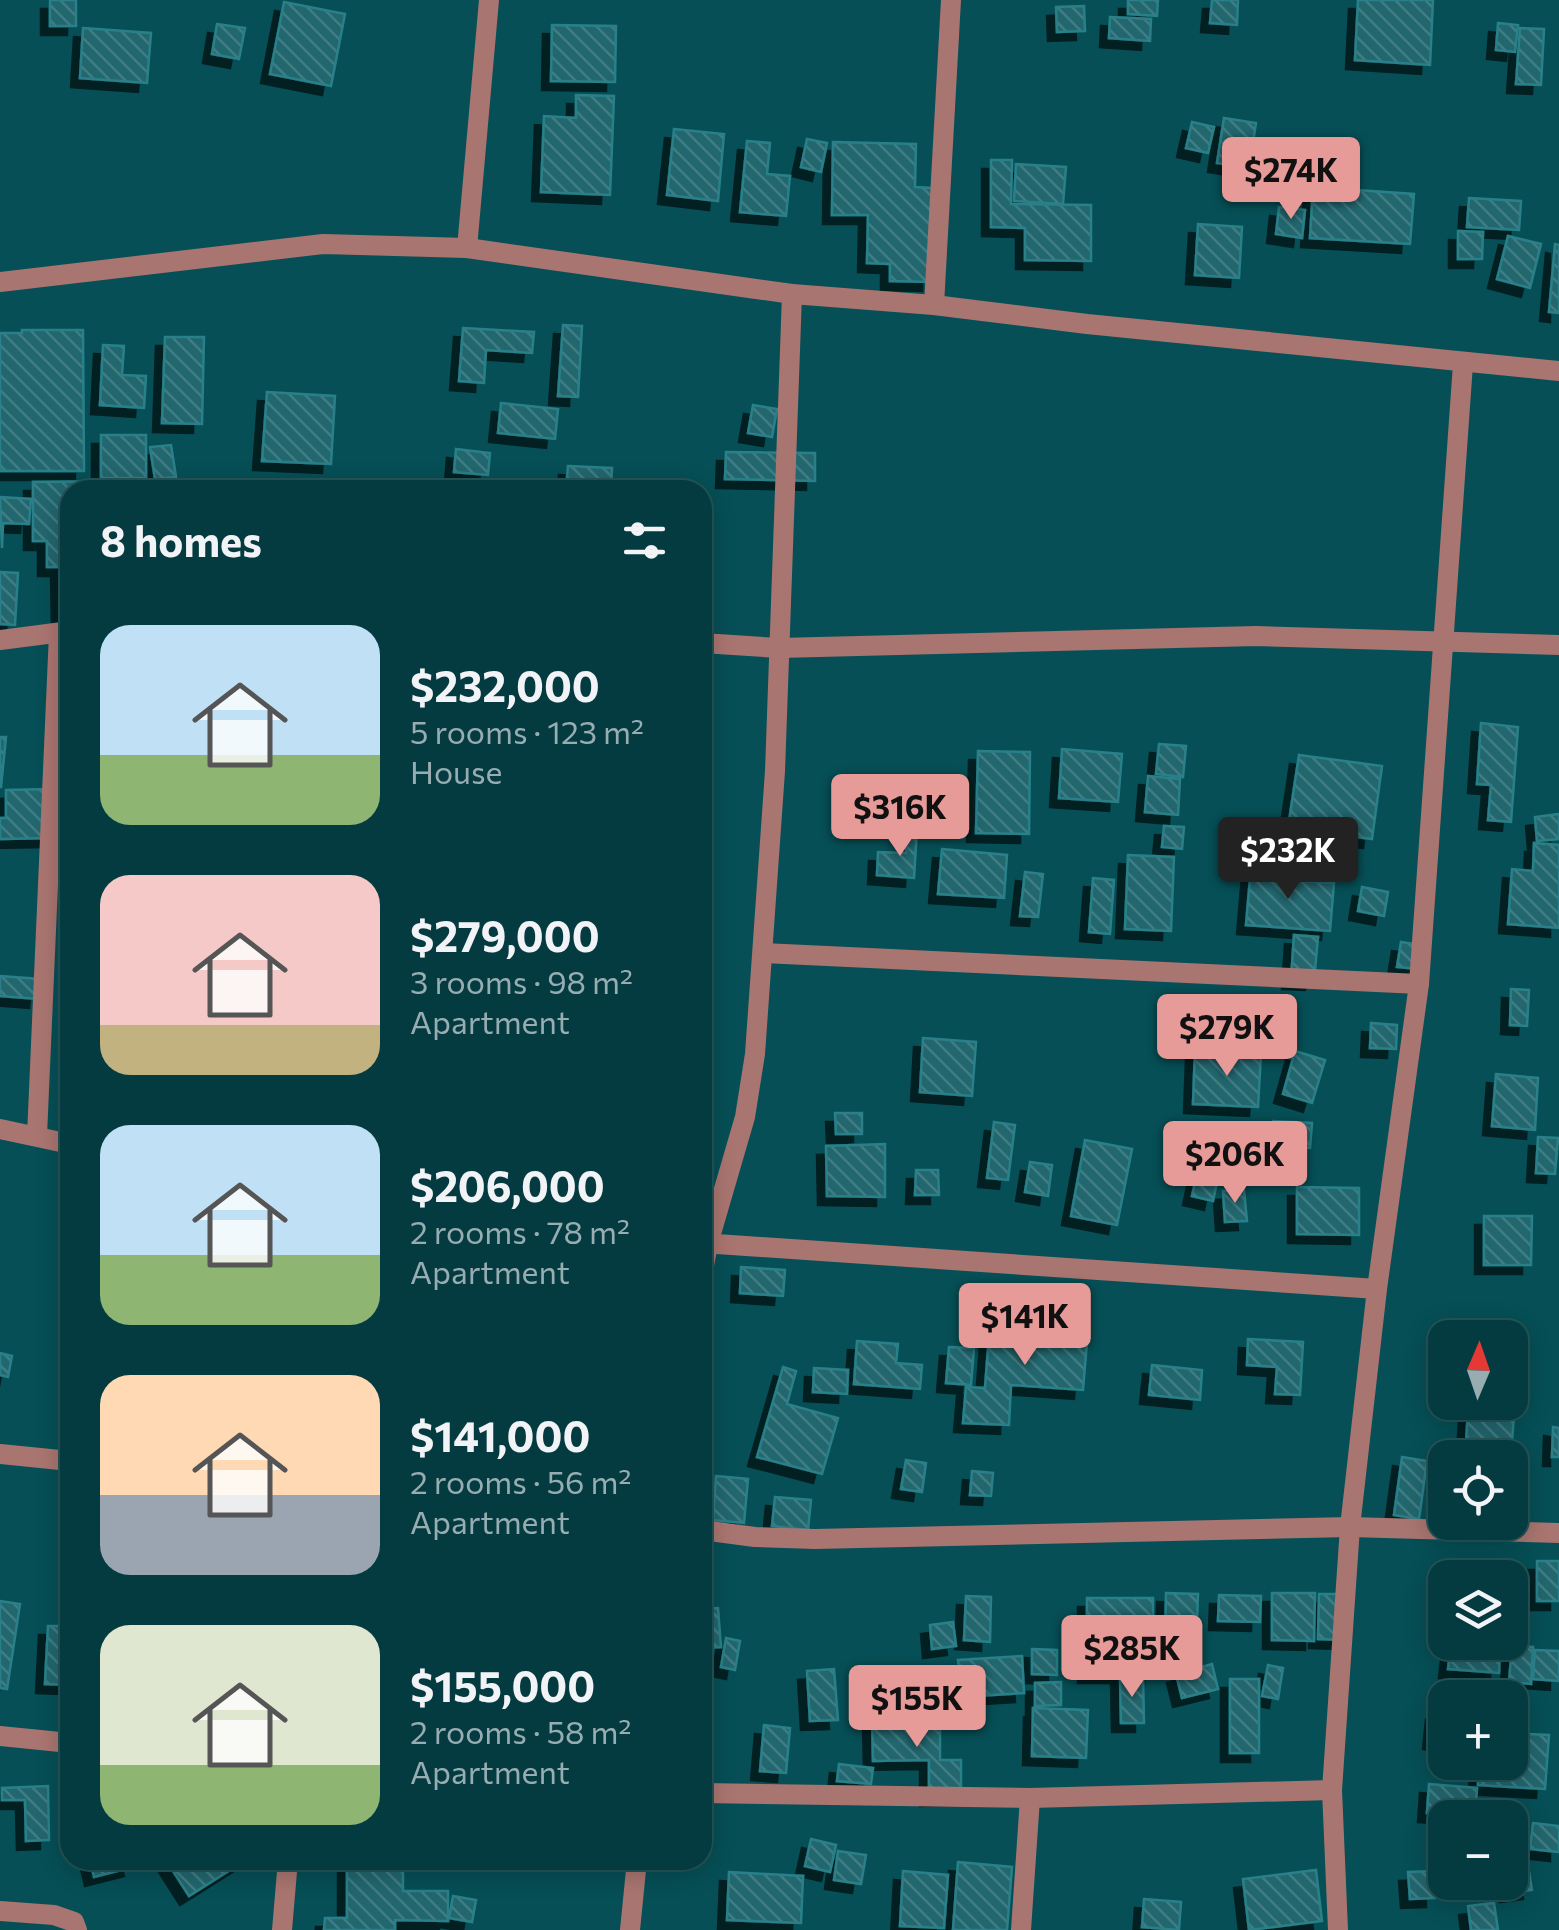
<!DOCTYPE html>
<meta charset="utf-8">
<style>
:root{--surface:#043b40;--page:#0d4247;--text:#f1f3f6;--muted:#97adb1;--line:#255559;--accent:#e69b98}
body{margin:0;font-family:Commissioner,sans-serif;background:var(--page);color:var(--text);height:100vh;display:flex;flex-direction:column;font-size:38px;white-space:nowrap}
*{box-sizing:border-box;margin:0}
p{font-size:32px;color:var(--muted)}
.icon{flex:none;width:55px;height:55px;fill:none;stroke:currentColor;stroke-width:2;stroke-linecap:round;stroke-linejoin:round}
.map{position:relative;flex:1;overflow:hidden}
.drawer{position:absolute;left:60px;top:480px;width:652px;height:1390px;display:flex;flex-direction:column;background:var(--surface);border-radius:30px;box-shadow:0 5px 25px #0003,0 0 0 2px var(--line)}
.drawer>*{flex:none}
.needle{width:65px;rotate:2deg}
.controls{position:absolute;left:1428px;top:1320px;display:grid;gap:20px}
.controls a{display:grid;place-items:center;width:100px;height:100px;border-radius:20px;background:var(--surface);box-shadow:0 5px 25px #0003,0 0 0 2px var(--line);font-size:50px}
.price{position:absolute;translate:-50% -85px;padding:0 22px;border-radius:10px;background:var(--accent);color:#111;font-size:32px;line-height:65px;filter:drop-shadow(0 2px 5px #0008)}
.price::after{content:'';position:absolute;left:50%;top:60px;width:30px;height:22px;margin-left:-15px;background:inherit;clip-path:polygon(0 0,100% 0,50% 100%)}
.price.selected{background:#222;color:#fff}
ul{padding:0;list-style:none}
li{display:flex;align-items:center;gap:30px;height:250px;padding:0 40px}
li span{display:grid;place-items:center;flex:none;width:280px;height:200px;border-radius:30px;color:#555}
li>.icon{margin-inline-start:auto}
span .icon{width:120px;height:120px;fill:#fffc;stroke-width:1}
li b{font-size:42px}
h2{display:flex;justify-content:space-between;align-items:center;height:120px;padding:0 40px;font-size:42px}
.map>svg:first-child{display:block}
.building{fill:url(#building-back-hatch);stroke:#2a8089;stroke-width:2.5;filter:url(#shadow)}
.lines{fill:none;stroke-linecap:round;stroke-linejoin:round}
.street{stroke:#a97570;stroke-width:20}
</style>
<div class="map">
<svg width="1559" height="1930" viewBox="0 0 1559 1930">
<defs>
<pattern id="building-back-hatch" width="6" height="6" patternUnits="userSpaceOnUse" patternTransform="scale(2.5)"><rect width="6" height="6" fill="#21666e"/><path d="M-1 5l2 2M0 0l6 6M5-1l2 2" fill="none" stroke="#407c83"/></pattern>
<filter id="shadow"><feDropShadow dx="-9" dy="9" stdDeviation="0" flood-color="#0009"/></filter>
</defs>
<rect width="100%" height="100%" fill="#064f56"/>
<!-- building -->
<g class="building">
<rect x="50" y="0" width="26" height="26"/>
<path d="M1128,0H1158L1157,16L1128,14Z"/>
<path d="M1212,0H1238L1237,25L1210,23Z"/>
<path d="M1358,0H1433L1430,65L1355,60Z"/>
<path d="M284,2L345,14L331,86L270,74Z"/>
<path d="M1084,6L1085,31L1057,32L1056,7Z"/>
<path d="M1110,17L1151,19L1150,41L1109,38Z"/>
<path d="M1498,23L1518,25L1515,52L1496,50Z"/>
<path d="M217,24L245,28L239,59L212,54Z"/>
<path d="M552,25L616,26L615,82L551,81Z"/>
<path d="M83,28L151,33L147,83L80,78Z"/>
<path d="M1520,28L1544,29L1541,85L1516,84Z"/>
<path d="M576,95L614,96L610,195L541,192L544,116L576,118Z"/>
<path d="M1224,118L1256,123L1249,168L1217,163Z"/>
<path d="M1192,122L1214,127L1208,153L1186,148Z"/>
<path d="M674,129L724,134L718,201L667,195Z"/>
<path d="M807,139L827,143L821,172L801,167Z"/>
<path d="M747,141L770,143L767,174L790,176L786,216L740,212Z"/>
<path d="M833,142L916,144L915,187L933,188L931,282L890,281V264L867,263L868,215H832Z"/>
<path d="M991,160H1012L1011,204L1091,205V261L1025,260V228L991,227Z"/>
<path d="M1016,164L1066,167L1063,204L1014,201Z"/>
<path d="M1313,187L1414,194L1410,244L1310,238Z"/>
<path d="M1469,198L1521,201L1519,230L1467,227Z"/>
<path d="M1279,207L1305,210L1302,238L1276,234Z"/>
<path d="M1198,224L1242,227L1239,278L1195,275Z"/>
<path d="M1458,231L1483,232L1482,259H1458Z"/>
<path d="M1508,236L1541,244L1530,288L1497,279Z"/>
<path d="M1555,244L1559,245V313L1549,312Z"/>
<path d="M563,325L582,326L578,397L558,396Z"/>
<path d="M463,328L534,332L532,353L486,350L484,383L459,381Z"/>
<path d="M22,330H83L84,471H0V333H22Z"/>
<path d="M165,337H204L202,424L162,423Z"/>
<path d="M103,345L124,346L122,375L146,376L144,408L100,405Z"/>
<path d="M267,392L335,396L331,464L262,461Z"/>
<path d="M501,403L558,409L555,439L498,433Z"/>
<path d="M753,405L777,409L772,437L748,433Z"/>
<rect x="101" y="435" width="45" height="43"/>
<path d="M171,445L176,477L155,479L150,447Z"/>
<path d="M456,449L490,453L488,475L454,472Z"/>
<path d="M726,452L815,453V481L725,479Z"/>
<path d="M568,466L612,468L611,490H566Z"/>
<path d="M123,481V490H70V622H61L60,567H47V541H33V482Z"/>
<path d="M138,484L191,487V490H138Z"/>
<path d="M0,497L31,499L29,524L3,523L2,548Z"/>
<path d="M0,572L18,573L15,625L0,624Z"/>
<path d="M1481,723L1518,727L1511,822L1488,820L1491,785L1477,784Z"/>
<path d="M0,737H6L1,787H0Z"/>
<path d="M1159,744L1186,746L1183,777L1156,774Z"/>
<path d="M1062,749L1122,754L1118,802L1059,798Z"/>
<path d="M978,751L1030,752L1029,834L976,833Z"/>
<path d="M1299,755L1382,766L1372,839L1288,828Z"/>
<path d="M1148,776L1180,779L1178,815L1145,812Z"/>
<path d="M54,789L55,838L0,839V818H6V790Z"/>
<path d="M1559,814V839L1537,841L1535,817Z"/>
<path d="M1164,826L1184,827L1182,849L1162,847Z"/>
<path d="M907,828L917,829L914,878L877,875L878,852L906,853Z"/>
<path d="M1335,843L1356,845L1355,871H1333Z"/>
<path d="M1534,843L1559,845V928L1508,924L1512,869L1533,871Z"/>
<path d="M942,849L1007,855L1004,898L938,894Z"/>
<path d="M1128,855L1174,857L1171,931L1125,929Z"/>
<path d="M1251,867L1287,870L1286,880L1334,883L1330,931L1246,925Z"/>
<path d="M1025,872L1043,874L1038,917L1020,916Z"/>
<path d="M1093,878L1114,880L1110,934L1089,932Z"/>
<path d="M1362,887L1388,892L1384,916L1358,911Z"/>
<path d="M1294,935L1318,937L1314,981L1291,980Z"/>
<path d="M1401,942L1421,945L1417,969L1397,967Z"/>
<path d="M0,976L40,979L38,999L0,996Z"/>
<path d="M1511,989L1529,990L1527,1026L1510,1025Z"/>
<path d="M1371,1023L1397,1025L1396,1049L1370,1048Z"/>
<path d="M923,1038L976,1042L972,1096L920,1092Z"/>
<path d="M1195,1050L1261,1054L1258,1107L1193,1104Z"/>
<path d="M1295,1051L1325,1060L1312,1103L1283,1094Z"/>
<path d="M1496,1074L1538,1078L1535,1130L1492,1126Z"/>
<path d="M835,1113H862V1134H836Z"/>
<path d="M1273,1121L1312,1123L1310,1148L1272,1146Z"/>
<path d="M994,1122L1015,1125L1008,1180L987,1178Z"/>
<path d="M1538,1137L1558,1138L1555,1174L1536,1173Z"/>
<path d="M1085,1140L1132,1149L1117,1225L1071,1216Z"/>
<path d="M885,1144V1197L827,1196L826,1146Z"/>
<path d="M1030,1162L1052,1165L1048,1196L1025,1192Z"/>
<path d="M1198,1169L1219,1173L1213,1201L1192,1196Z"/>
<path d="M916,1170H938L939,1195H915Z"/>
<path d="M1297,1187L1359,1188V1235L1297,1234Z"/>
<path d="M1244,1190L1247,1221L1225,1222L1223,1191Z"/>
<path d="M1484,1216H1532L1531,1265H1484Z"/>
<path d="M741,1267L785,1270L783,1296L740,1293Z"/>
<path d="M1454,1322L1498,1329L1496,1338H1452Z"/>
<path d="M990,1323L1088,1330L1083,1390L1011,1385L1009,1425L963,1423L966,1387L985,1388Z"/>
<path d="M1248,1339L1303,1342L1300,1395L1275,1394L1277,1367L1247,1365Z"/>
<path d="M857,1341L898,1344L896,1363L922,1365L920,1389L854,1384Z"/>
<path d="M949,1347L974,1348L971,1385L946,1383Z"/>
<path d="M0,1353L12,1356L8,1377L0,1375Z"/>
<path d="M1152,1365L1202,1370L1200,1400L1149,1395Z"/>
<path d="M783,1367L796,1371L787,1404L838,1418L822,1474L757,1457Z"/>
<path d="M814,1368L848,1370L847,1394L813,1392Z"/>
<path d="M1468,1411L1514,1415L1510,1468V1458H1465Z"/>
<path d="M1553,1427L1559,1428V1457H1552Z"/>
<path d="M1402,1457L1427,1461L1419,1519L1394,1515Z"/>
<path d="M906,1460L926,1463L922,1492L901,1489Z"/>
<path d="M972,1471L993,1473L991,1496L970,1495Z"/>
<path d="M716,1476L748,1479L744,1523L713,1520Z"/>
<path d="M775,1497L811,1500L808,1530L772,1526Z"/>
<rect x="1537" y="1561" width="22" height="40"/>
<path d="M1447,1570L1490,1571V1578H1447Z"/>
<path d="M1494,1571L1517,1572L1514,1628H1510V1578H1493Z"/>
<path d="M1166,1593L1198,1594L1196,1648L1165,1647Z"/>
<path d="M1272,1593H1315L1314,1641L1272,1640Z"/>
<path d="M1319,1594H1346L1345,1640L1318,1639Z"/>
<path d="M1219,1595L1261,1596L1260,1622L1218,1621Z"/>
<path d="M966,1596L991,1597L990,1642L964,1640Z"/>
<rect x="1087" y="1598" width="66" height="76"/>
<path d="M0,1601L20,1604L7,1689L0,1688Z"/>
<path d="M718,1608L721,1647L702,1648V1609Z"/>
<path d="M953,1622L956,1646L932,1649L930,1625Z"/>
<path d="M48,1626H70V1685L45,1684Z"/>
<path d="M726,1638L740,1641L735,1670L721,1667Z"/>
<path d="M1451,1642L1500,1645L1499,1673L1448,1669Z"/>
<path d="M1512,1646L1533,1647L1531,1684L1509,1682Z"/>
<path d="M1032,1649L1057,1650V1675L1032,1674Z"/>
<path d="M1535,1650L1559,1651V1681L1533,1679Z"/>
<path d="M1022,1656L1024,1693L961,1697L958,1660Z"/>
<path d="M1212,1664L1218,1689L1182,1698L1176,1674Z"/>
<path d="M1268,1665L1283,1668L1278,1699L1262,1696Z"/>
<path d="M834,1669L838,1720L810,1721L807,1671Z"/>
<path d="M1120,1676H1143L1144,1723H1121Z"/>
<rect x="1230" y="1679" width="29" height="74"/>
<path d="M1061,1682V1705L1035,1706V1683Z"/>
<path d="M1033,1708L1088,1710L1086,1758L1032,1756Z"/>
<path d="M1435,1711L1445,1712V1742L1432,1740Z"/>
<path d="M940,1716V1760H961V1796L929,1797V1760L873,1761L872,1717Z"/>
<path d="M764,1725L790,1728L786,1773L760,1771Z"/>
<path d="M1510,1733L1549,1735L1545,1789L1478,1785L1479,1762H1510Z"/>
<path d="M839,1764L873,1768L871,1784L837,1781Z"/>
<path d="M1429,1784L1477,1788L1475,1816L1427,1813Z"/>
<path d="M48,1786L49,1840L26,1841L25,1800H2V1788Z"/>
<path d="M1533,1823L1559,1826V1852L1530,1849Z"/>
<path d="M811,1839L836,1845L830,1872L805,1866Z"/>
<path d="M838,1851L866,1855L861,1884L834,1880Z"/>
<path d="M90,1860H131L133,1867L94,1877Z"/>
<path d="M166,1860H246L189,1896Z"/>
<path d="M347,1862L403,1863V1891H448V1921L395,1920V1930H324L325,1918H347Z"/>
<path d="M958,1862L1012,1867L1007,1930H953Z"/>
<path d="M1528,1866L1532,1890L1509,1893L1510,1868Z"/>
<path d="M1316,1870L1322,1921L1249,1930L1243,1879Z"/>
<path d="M903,1871L948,1875L944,1928L900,1926Z"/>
<path d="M1434,1871L1435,1898L1410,1899L1408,1872Z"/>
<path d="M729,1872L803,1876L801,1923L727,1920Z"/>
<path d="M453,1896L476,1900L472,1922L449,1918Z"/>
<path d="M1144,1899L1181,1902L1179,1930L1142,1927Z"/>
<path d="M1494,1903L1498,1930H1471L1468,1906Z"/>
</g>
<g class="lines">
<!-- street -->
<g class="street">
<path d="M467,248L489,0"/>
<path d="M0,282L323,244L467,248L792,294L934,305L1087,324L1559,371"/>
<path d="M934,305L951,0"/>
<path d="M0,640L70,631"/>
<path d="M702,643L779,648L1256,636L1559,645"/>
<path d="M763,953L1419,984"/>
<path d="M0,1129L70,1144"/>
<path d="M37,1136L59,633"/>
<path d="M702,1243L1377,1289"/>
<path d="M702,1276L708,1244L745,1117L755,1054L775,771L792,294"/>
<path d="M0,1454L70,1461"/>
<path d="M702,1530L755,1537L815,1539L1350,1527L1559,1533"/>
<path d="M0,1736L70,1743"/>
<path d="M702,1793L1030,1798L1332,1790"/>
<path d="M0,1911L54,1915L74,1922L77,1930"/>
<path d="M282,1930L288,1860"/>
<path d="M630,1930L637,1860"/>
<path d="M1021,1930L1030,1798"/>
<path d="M1338,1930L1332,1790L1350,1527L1377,1289L1419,984L1463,364"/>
</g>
</g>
</svg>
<div class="controls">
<a><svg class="needle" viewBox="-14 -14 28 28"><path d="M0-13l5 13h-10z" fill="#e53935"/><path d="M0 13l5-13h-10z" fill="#97adb1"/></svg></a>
<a><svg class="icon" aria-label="locate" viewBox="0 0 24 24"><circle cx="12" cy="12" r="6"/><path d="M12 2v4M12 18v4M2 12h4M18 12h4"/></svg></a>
<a><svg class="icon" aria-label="layers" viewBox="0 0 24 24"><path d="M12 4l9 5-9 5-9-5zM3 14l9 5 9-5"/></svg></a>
<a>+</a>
<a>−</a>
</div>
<b class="price" style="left:1291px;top:222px">$274K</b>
<b class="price" style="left:900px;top:859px">$316K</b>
<b class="price selected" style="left:1288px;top:902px">$232K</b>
<b class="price" style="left:1227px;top:1079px">$279K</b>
<b class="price" style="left:1235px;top:1206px">$206K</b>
<b class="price" style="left:1025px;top:1368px">$141K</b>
<b class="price" style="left:1132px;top:1700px">$285K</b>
<b class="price" style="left:917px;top:1750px">$155K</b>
<section class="drawer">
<h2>8 homes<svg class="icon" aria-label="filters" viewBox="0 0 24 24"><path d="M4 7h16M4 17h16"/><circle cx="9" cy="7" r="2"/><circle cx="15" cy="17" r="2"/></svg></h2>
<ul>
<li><span style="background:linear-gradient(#bfe0f5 65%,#8fb573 0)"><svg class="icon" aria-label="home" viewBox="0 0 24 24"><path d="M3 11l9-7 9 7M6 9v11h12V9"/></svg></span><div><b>$232,000</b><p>5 rooms · 123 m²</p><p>House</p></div></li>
<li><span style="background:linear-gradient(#f6c9c9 75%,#c2b280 0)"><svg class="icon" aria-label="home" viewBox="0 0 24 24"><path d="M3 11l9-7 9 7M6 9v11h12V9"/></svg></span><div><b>$279,000</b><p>3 rooms · 98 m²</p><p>Apartment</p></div></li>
<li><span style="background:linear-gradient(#bfe0f5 65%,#8fb573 0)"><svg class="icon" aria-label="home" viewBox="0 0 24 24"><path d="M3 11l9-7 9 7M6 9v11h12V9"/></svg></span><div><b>$206,000</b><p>2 rooms · 78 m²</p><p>Apartment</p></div></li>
<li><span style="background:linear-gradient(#ffd9b3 60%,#9aa5b1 0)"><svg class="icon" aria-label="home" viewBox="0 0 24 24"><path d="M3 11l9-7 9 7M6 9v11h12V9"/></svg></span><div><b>$141,000</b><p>2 rooms · 56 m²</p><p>Apartment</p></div></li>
<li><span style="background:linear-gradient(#dfe7d0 70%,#8fb573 0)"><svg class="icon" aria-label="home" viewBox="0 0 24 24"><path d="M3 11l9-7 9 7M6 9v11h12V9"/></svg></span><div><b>$155,000</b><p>2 rooms · 58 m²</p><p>Apartment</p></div></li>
</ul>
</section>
</div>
